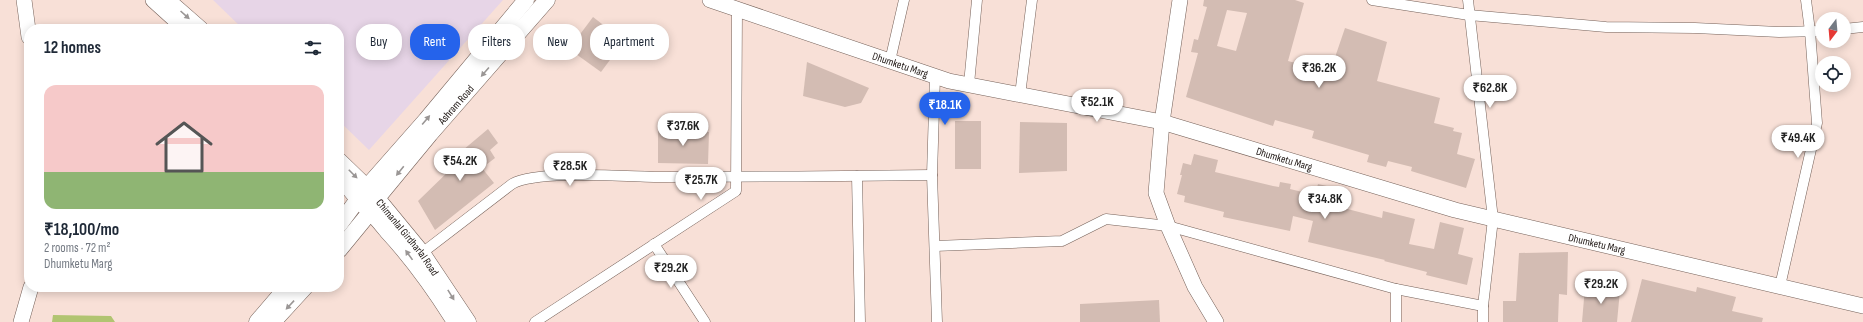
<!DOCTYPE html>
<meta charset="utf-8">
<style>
:root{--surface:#fff;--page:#f2f2f3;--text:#1f2937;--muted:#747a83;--accent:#2563eb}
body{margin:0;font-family:"Sofia Sans Condensed",sans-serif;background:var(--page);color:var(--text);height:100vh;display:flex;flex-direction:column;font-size:15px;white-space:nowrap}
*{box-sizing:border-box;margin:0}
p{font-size:13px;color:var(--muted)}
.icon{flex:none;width:22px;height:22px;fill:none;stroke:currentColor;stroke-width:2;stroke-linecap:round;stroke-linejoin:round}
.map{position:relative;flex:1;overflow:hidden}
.drawer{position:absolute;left:24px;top:24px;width:320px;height:268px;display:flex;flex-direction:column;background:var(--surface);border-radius:16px;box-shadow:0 2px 10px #0003}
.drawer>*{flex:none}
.hud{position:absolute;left:356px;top:24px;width:380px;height:36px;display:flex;gap:8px}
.needle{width:26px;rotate:196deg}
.controls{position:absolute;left:1815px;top:12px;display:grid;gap:8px}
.controls a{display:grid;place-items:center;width:36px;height:36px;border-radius:50%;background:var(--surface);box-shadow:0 2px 10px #0003;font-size:20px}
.price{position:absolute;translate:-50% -34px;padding:0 9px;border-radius:14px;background:#fff;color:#222;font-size:13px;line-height:26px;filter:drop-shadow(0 1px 2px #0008)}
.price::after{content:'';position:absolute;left:50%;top:24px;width:12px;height:9px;margin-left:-6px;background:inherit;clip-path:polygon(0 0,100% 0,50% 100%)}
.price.selected{background:var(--accent);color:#fff}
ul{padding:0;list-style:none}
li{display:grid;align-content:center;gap:8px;height:212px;padding:0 20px}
li span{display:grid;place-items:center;height:124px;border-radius:12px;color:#555}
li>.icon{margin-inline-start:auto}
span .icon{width:72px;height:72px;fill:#fffc;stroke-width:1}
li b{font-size:17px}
h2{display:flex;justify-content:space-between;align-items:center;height:48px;padding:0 20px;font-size:17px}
.chip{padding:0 14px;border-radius:16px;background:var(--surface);box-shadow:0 2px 10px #0003;font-size:14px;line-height:36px}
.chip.selected{background:var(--accent);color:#fff}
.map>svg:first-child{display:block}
.commercial{fill:#e7d5e7}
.green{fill:#b1c471}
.building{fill:#d3bcb3;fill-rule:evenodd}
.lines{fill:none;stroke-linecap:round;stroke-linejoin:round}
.street-casing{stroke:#756159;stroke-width:11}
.secondary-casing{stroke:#756159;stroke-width:16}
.primary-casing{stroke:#756159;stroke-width:17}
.street{stroke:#fff;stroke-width:10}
.secondary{stroke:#fff;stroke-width:15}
.primary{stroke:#fff;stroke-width:16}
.oneway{fill:#9a9695}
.labels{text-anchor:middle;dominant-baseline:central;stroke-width:3;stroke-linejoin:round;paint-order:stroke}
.street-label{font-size:11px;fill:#1e1613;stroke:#f8e0d7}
</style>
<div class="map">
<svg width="1863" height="322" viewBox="0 0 1863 322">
<rect width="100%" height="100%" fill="#f8e0d7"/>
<!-- commercial -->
<path class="commercial" d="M213,0H503L369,150L339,121V29H243Z"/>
<!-- green -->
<path class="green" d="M53,315L111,316L115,322H52Z"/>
<!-- building -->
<g class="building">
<path d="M1204,0H1295L1304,3L1288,61L1330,72L1345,28L1387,42L1377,81L1440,98L1434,123L1454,128L1453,131L1462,133L1457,154L1475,159L1466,188L1411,171L1412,167L1388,161L1386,167L1367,162L1369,155L1312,138L1314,131L1275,120L1273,126L1186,97L1198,53L1191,52L1194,39L1198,40L1207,7L1203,6ZM1227,10L1247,13L1236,51L1217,46Z"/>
<path d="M593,17L624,41L601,72L569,49Z"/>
<path d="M807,62L869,88L861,103L845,107L803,96Z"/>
<rect x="955" y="121" width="26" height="48"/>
<path d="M1020,122L1067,123V171L1019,173Z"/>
<path d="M488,129L498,143L490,150L495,158L482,168L494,183L435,230L418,201L454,166L450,161Z"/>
<path d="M658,131L709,132L708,164L658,163Z"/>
<path d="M1194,154L1218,160L1215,172L1273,186L1279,187L1280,182L1291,184L1290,189L1315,195L1318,184L1340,189L1336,206L1382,218L1383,211L1415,219L1409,244L1434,249L1440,222L1464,228L1458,254L1473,258L1467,285L1426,275L1427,272L1384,261L1385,260L1308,242L1313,221L1293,216L1290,231L1223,217L1224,212L1184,202L1185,196L1177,194L1182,175H1180L1183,163L1191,165Z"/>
<path d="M1568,252L1567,295L1559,294L1558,322H1503V301H1516L1519,253Z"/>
<path d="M1642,279L1696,292L1697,287L1736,297L1732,311L1763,318L1762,322H1631Z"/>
<path d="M1585,287L1620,290L1617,322H1582Z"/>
<path d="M1159,300L1160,322H1080V304Z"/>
</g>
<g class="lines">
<defs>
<g id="street">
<path d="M1372,0L1469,15L1606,27L1695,28L1779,32L1822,31"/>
<path d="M1468,0L1493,219L1483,306V322"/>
<path d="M1844,29L1863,27"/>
<path d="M890,61L904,0"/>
<path d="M969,84L977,0"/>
<path d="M1020,95L1032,0"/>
<path d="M932,175L935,76"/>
<path d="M857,176L860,322"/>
<path d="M654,244L705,322"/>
<path d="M935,246L1062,241L1106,219L1168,226L1396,289L1483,306"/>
<path d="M422,253L512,184C540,169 630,177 666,177C755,177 843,176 932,175L937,322"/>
<path d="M1780,286L1817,123L1810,31L1806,0"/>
<path d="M1396,289V322"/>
<path d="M535,322L736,191L737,9"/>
</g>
<g id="secondary">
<path d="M24,0L29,37"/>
<path d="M153,0L185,29"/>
<path d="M168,0L201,29"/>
<path id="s1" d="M710,0L949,81L1162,122L1455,210L1863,306"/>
<path d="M1180,0L1162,122L1156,193L1168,226L1195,287L1216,322"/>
<path d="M339,160L367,187"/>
<path d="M339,177L358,200"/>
<path d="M21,322L31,287"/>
</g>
<g id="primary">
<path id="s2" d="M371,191L422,253L468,322"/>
<path d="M362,204C372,212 379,221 387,231C413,259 435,290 455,322"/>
<path d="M339,225L367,187L426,120L526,0"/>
<path id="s3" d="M339,250L371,211L378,197L430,134L547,0"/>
<path d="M257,322L287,287"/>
<path d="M273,322L305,287"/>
</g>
</defs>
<!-- street casing -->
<use href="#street" class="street-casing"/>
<!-- secondary casing -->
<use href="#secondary" class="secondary-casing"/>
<!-- primary casing -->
<use href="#primary" class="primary-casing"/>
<!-- street -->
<use href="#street" class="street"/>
<!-- secondary -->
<use href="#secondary" class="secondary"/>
<!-- primary -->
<use href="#primary" class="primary"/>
</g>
<!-- one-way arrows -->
<defs><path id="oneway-solid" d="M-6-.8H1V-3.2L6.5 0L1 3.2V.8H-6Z"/></defs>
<g class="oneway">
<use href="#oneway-solid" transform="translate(185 15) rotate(42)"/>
<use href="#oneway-solid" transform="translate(485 72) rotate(131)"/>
<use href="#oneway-solid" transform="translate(426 120) rotate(-50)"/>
<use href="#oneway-solid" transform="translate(400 171) rotate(129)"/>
<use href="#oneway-solid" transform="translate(353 174) rotate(45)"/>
<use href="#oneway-solid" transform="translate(409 255) rotate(-126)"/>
<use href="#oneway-solid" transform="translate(451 295) rotate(58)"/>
<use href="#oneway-solid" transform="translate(290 305) rotate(133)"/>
</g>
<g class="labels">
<!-- street labels -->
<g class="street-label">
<text stroke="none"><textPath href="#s1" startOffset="201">Dhumketu Marg</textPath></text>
<text stroke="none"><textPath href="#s3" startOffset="187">Ashram Road</textPath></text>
<text stroke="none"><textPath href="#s1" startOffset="597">Dhumketu Marg</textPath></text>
<text stroke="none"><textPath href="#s2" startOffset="59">Chimanlal Girdharlal Road</textPath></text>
<text stroke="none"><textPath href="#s1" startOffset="921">Dhumketu Marg</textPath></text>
</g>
</g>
</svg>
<div class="controls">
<a><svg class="needle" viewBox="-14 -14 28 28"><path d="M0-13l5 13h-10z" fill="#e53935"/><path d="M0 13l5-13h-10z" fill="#747a83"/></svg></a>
<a><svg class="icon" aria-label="locate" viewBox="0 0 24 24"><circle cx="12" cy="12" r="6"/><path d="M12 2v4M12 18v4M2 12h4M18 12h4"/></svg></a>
</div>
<b class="price" style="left:1319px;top:89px">₹36.2K</b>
<b class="price" style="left:1490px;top:109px">₹62.8K</b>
<b class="price" style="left:1097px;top:123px">₹52.1K</b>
<b class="price selected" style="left:945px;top:126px">₹18.1K</b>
<b class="price" style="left:683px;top:147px">₹37.6K</b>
<b class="price" style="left:1798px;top:159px">₹49.4K</b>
<b class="price" style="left:460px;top:182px">₹54.2K</b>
<b class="price" style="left:570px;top:187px">₹28.5K</b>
<b class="price" style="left:701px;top:201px">₹25.7K</b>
<b class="price" style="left:1325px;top:220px">₹34.8K</b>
<b class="price" style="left:671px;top:289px">₹29.2K</b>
<b class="price" style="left:1601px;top:305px">₹29.2K</b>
<div class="hud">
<a class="chip">Buy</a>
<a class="chip selected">Rent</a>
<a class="chip">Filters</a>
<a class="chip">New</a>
<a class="chip">Apartment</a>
</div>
<section class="drawer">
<h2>12 homes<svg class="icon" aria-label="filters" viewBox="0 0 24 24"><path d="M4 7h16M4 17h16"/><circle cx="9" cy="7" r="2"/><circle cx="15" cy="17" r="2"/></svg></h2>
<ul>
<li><span style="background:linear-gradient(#f6c9c9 70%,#8fb573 0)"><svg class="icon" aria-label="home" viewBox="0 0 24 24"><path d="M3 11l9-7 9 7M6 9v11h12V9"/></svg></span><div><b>₹18,100/mo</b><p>2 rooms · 72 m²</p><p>Dhumketu Marg</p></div></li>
</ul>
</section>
</div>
